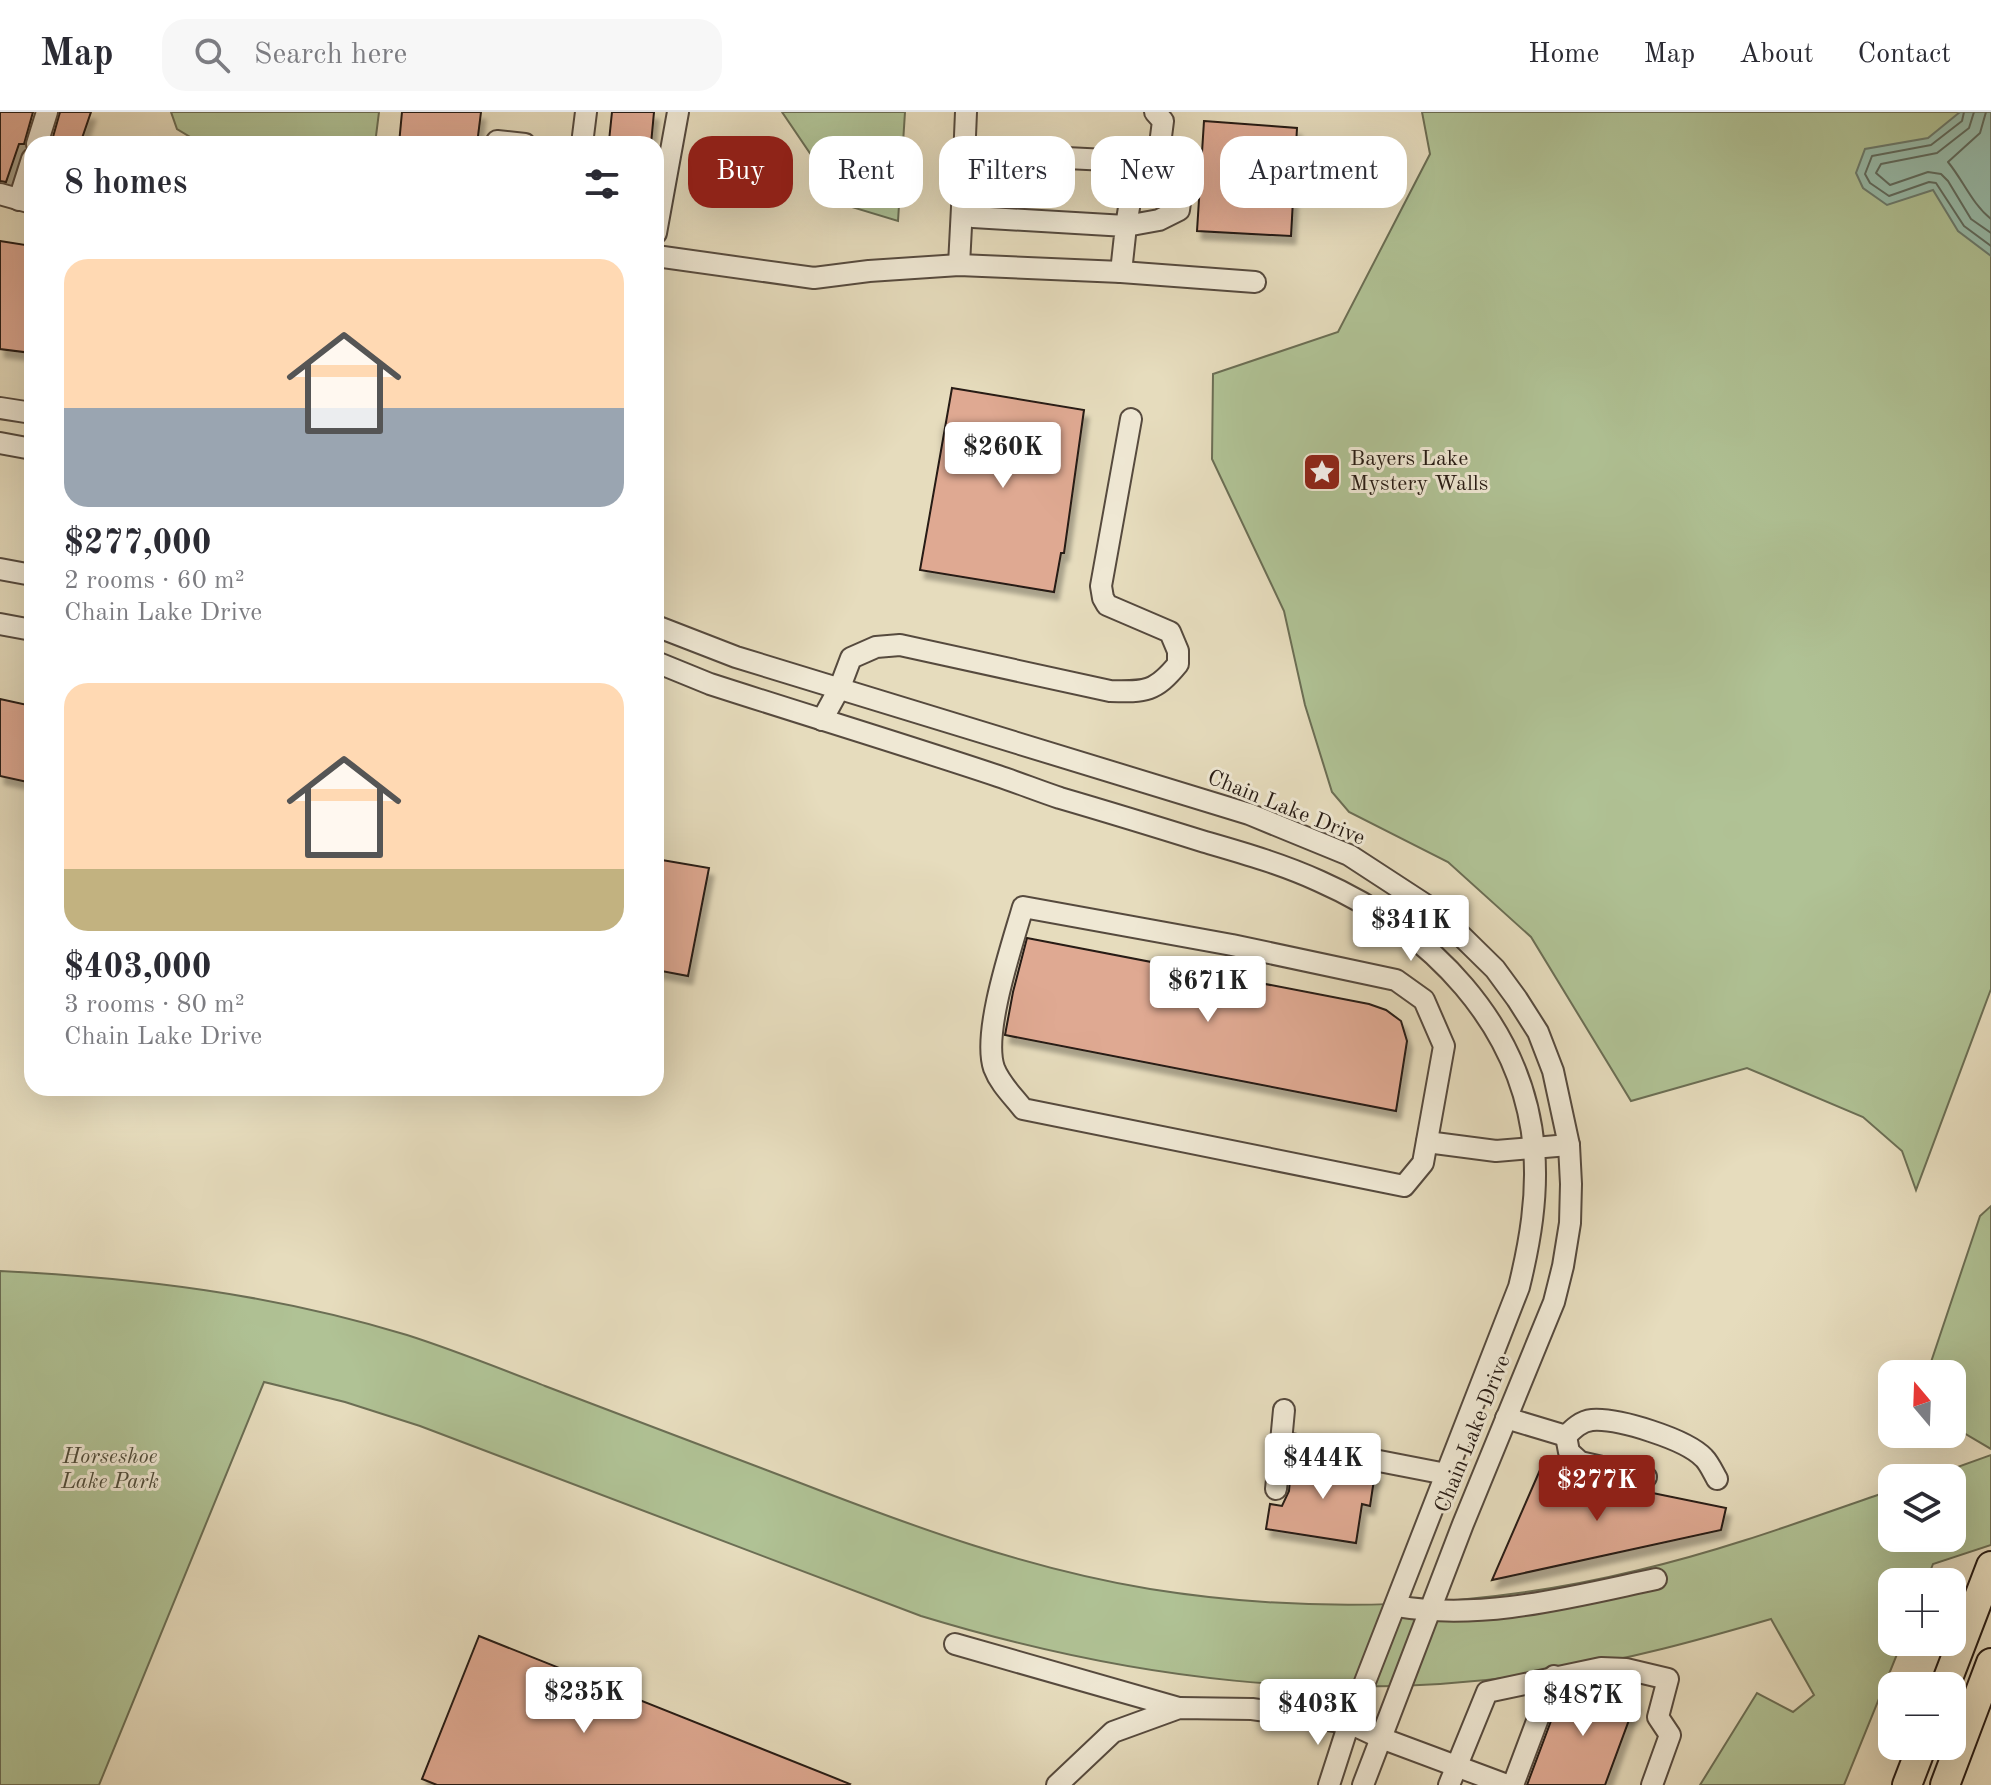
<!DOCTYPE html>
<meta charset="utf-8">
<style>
:root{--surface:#fff;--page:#f7f7f7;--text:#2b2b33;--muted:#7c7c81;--line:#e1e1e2;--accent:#8f2418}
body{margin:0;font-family:"Old Standard TT",serif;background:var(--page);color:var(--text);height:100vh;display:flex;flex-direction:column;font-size:30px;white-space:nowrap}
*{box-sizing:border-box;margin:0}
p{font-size:26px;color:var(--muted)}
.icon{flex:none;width:44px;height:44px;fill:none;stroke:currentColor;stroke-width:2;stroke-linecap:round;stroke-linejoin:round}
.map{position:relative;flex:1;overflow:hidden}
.details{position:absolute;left:24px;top:24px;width:640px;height:960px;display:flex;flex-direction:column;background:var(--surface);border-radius:24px;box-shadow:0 8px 32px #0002}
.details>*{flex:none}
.top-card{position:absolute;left:688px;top:24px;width:760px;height:72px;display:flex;gap:16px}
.needle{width:52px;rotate:341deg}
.buttons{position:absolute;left:1878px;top:1248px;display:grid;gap:16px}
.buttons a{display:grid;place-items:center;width:88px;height:88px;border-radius:16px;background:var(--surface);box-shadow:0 8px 32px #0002;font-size:40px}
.price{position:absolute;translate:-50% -68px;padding:0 18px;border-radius:8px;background:#fff;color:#222;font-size:26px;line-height:52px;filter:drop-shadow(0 2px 4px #0008)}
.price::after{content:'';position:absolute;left:50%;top:48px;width:24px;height:18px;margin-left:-12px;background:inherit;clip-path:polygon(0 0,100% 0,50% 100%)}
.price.selected{background:var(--accent);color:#fff}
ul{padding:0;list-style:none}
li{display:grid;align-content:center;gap:16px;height:424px;padding:0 40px}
li span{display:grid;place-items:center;height:248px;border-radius:24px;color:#555}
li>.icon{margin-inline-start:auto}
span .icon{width:144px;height:144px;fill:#fffc;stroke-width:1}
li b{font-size:34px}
h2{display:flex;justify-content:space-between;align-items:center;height:96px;padding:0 40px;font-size:34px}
.pill{padding:0 28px;border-radius:24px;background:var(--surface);box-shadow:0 8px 32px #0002;font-size:28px;line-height:72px}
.pill.selected{background:var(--accent);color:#fff}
header{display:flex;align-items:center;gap:48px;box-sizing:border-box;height:112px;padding:0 40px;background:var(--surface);border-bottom:2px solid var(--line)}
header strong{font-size:38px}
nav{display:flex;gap:44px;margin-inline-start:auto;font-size:28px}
.search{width:560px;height:72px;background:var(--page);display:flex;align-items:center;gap:20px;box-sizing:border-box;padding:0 28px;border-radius:24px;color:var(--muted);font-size:30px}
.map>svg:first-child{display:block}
.green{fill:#b0c295;stroke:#6b6e54;stroke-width:2}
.water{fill:#97bcab;stroke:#6a7b6e;stroke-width:2}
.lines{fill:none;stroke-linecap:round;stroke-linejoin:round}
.shore{stroke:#5e6b5f;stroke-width:2}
.building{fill:#dfa992;stroke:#261a13;stroke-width:2;filter:url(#shadow)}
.minor-casing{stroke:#564a3e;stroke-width:24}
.highway-casing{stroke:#261a13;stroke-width:32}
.minor{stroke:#efe8d4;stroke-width:20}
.highway{stroke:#e6dcbd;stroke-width:28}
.labels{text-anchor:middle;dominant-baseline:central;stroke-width:6;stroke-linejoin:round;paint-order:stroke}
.poi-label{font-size:22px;fill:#261a13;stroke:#efe8d4;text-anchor:start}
.street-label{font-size:22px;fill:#261a13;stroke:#efe8d4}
.park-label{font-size:22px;font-style:italic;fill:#4f4c3a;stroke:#efe8d4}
</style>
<header>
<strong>Map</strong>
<div class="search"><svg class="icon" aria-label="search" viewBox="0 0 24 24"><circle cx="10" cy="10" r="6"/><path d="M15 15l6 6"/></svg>Search here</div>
<nav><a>Home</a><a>Map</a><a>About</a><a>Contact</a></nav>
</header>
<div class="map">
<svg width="1991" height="1673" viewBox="0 0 1991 1673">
<defs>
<filter id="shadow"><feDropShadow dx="4.5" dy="8" stdDeviation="2" flood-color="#0004"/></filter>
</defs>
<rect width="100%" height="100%" fill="#e6dcbd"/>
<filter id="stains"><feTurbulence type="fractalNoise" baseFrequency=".0025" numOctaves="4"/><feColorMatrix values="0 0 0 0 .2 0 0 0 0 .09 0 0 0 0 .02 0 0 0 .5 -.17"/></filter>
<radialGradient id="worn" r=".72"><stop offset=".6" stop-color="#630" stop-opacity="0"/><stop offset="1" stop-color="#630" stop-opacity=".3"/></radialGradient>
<!-- green -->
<g class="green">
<path d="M171,0H379L375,32H202L177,17Z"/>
<path d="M782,0H905L898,109L845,93Z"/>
<path d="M1422,0H1991V877L1916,1078L1902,1039L1863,1005L1747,956L1631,989L1531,825L1448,750L1349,700L1332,680L1305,593L1284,499L1212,347L1213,262L1338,220L1430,42Z"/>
<path d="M1991,1094V1337L1952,1314V1262H1927L1980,1104Z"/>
<path d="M0,1159C140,1166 272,1182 407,1223C454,1238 499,1256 545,1274C631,1307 717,1339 803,1372C917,1416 1029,1457 1150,1477C1312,1503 1480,1497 1639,1458C1725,1438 1808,1407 1892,1378V1426H1952V1366H1927L1991,1343V1433L1933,1452L1926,1470H1892V1530H1902L1844,1673H1700L1757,1581L1793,1600L1814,1583L1771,1507C1699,1528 1627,1548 1554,1559C1335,1594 1131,1568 921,1504L420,1314L345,1290L264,1270L99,1673H0Z"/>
</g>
<!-- water -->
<path class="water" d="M1960,0H1991V144L1958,119L1933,78L1887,93L1863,76L1856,61L1865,37L1928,26Z"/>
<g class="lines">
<!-- shore -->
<g class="shore">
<path d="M1964,0L1962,9L1931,33L1872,44L1865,62L1870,71L1889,84L1929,70L1936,71L1964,114L1991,134"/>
<path d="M1974,0L1969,16L1937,41L1881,52L1876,61L1890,73L1928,60L1941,62L1948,69L1971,107L1991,121"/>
<path d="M1986,0L1980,21L1948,50C1963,68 1972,92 1991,107"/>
</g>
</g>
<!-- building -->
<g class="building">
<path d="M0,0H33L24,32H19L6,70L0,69Z"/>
<path d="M60,0H91L80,32H51Z"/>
<path d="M402,0H481L477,32H399Z"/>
<path d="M612,0H654L651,32L609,29Z"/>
<path d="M1204,9L1297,16L1291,124L1197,119Z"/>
<path d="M0,129L32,134V241L0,237Z"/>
<path d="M952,276L1084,298L1064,441H1061L1054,480L920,458Z"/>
<path d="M0,587L32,594V671L0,664Z"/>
<path d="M656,747L709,756L688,864L656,858Z"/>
<path d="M1027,826L1369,892L1386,898L1401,909L1407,929L1396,999L1005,923L1013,880Z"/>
<path d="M1292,1345L1375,1361L1370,1394L1362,1392L1356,1431L1266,1417L1270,1392L1282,1394L1289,1379Z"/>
<path d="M1540,1358L1726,1396L1721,1418L1492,1468Z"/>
<path d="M479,1524L850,1672L849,1673H437L422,1667Z"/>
<path d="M1590,1572L1636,1589L1605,1673H1527L1563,1577Z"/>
</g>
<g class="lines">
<defs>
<g id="minor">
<path d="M966,0L962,95L973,105L1126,114L1134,65L1151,54L1164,57L1182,75L1179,98L1159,108L1126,114L1121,160"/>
<path d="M497,29L525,32"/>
<path d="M37,32L47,0"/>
<path d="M582,32L586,0"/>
<path d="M964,41L1127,49L1134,65"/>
<path d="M1151,54L1159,40L1163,9L1155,0"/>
<path d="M0,82L32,91"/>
<path d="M19,88L32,47"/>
<path d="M656,121L678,0"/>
<path d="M656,144L814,166L869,159L959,153L1121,160L1255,170"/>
<path d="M959,153L962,95"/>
<path d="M0,296L32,301"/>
<path d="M0,331L32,337"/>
<path d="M0,457L32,463"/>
<path d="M0,512L32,518"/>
<path d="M656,514L736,545L1249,702L1349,743L1438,801L1495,857L1517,887L1538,920L1553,959L1569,1033L1571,1072L1570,1111L1563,1154L1554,1190L1463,1412L1363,1673"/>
<path d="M656,550L710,572C806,603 902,632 998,664C1019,671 1039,679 1060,686C1108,700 1157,715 1205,730C1243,741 1282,752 1319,769C1430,818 1523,912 1534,1037C1538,1084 1530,1130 1519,1175L1349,1611L1329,1673"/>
<path d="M822,608L840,575L851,546L876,535L900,533L1110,579C1146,580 1155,580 1178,552V539L1170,520L1107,493L1103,486L1101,474L1131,307"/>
<path d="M1023,795L1232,833L1396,868L1424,888L1444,934L1423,1051L1404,1074L1023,997C1013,984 1000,972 994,956C982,921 1012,833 1023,795Z"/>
<path d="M1427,1030L1496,1039L1569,1033"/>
<path d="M1506,1306L1566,1324C1573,1317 1581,1309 1592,1308C1618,1306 1686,1327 1704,1346C1709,1351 1713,1360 1717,1367"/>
<path d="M1566,1324L1569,1340L1580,1350L1646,1365"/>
<path d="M1281,1330L1284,1298"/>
<path d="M1276,1377L1281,1330L1446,1362"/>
<path d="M1396,1494C1483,1509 1571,1485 1656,1467"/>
<path d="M955,1532L1179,1596"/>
<path d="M1057,1673L1113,1620L1179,1596L1252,1597L1349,1611L1381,1626L1507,1673"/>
<path d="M1449,1673L1487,1580L1601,1556L1626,1557L1668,1567L1658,1605L1670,1623L1652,1673"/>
<path d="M1513,1673L1554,1564"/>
</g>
<g id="highway">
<path d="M1945,1574L1991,1454"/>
<path d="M1907,1673L1922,1634"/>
<path d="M1945,1673L1991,1551"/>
</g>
</defs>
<!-- minor casing -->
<use href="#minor" class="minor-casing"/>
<!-- highway casing -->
<use href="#highway" class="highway-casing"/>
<!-- minor -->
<use href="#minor" class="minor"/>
<!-- highway -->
<use href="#highway" class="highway"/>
</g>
<!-- icons -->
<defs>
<symbol id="sight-square" viewBox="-11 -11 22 22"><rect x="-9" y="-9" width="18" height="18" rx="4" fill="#8f2418" stroke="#efe8d4"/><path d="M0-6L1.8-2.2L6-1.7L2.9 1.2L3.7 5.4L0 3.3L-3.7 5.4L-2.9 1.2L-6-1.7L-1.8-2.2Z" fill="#fff"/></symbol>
</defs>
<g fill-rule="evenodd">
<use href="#sight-square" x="1300" y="338" width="44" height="44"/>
</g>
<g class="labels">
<!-- poi labels -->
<g class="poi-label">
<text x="1350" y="347">Bayers Lake<tspan x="1350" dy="25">Mystery Walls</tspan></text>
</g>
<!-- street labels -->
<g class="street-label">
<text transform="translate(1286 696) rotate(22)">Chain Lake Drive</text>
<text transform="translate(1473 1322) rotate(-68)">Chain Lake Drive</text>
</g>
<!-- park labels -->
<g class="park-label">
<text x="110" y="1345">Horseshoe<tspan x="110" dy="25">Lake Park</tspan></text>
</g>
</g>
<rect width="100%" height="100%" filter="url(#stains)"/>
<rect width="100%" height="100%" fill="url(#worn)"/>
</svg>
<div class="buttons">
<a><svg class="needle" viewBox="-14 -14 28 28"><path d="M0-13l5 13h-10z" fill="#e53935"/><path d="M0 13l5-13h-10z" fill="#7c7c81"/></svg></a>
<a><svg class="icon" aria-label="layers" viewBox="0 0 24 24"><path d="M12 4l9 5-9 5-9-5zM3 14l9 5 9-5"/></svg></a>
<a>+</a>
<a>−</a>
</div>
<b class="price" style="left:1003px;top:378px">$260K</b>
<b class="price" style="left:1411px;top:851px">$341K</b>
<b class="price" style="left:1208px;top:912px">$671K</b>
<b class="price" style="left:1323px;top:1389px">$444K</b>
<b class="price selected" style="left:1597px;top:1411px">$277K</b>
<b class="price" style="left:584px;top:1623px">$235K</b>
<b class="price" style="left:1583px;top:1626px">$487K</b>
<b class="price" style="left:1318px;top:1635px">$403K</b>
<div class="top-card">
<a class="pill selected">Buy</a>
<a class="pill">Rent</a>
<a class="pill">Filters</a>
<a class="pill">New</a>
<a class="pill">Apartment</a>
</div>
<section class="details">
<h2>8 homes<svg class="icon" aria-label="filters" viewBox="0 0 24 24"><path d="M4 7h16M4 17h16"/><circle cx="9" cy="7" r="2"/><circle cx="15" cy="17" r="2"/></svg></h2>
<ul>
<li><span style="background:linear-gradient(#ffd9b3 60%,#9aa5b1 0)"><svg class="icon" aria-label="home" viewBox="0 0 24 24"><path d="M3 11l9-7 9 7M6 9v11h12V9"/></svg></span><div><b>$277,000</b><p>2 rooms · 60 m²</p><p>Chain Lake Drive</p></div></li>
<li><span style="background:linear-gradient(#ffd9b3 75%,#c2b280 0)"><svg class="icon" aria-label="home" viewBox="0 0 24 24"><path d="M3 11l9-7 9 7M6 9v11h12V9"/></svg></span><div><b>$403,000</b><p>3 rooms · 80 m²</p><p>Chain Lake Drive</p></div></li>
</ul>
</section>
</div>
